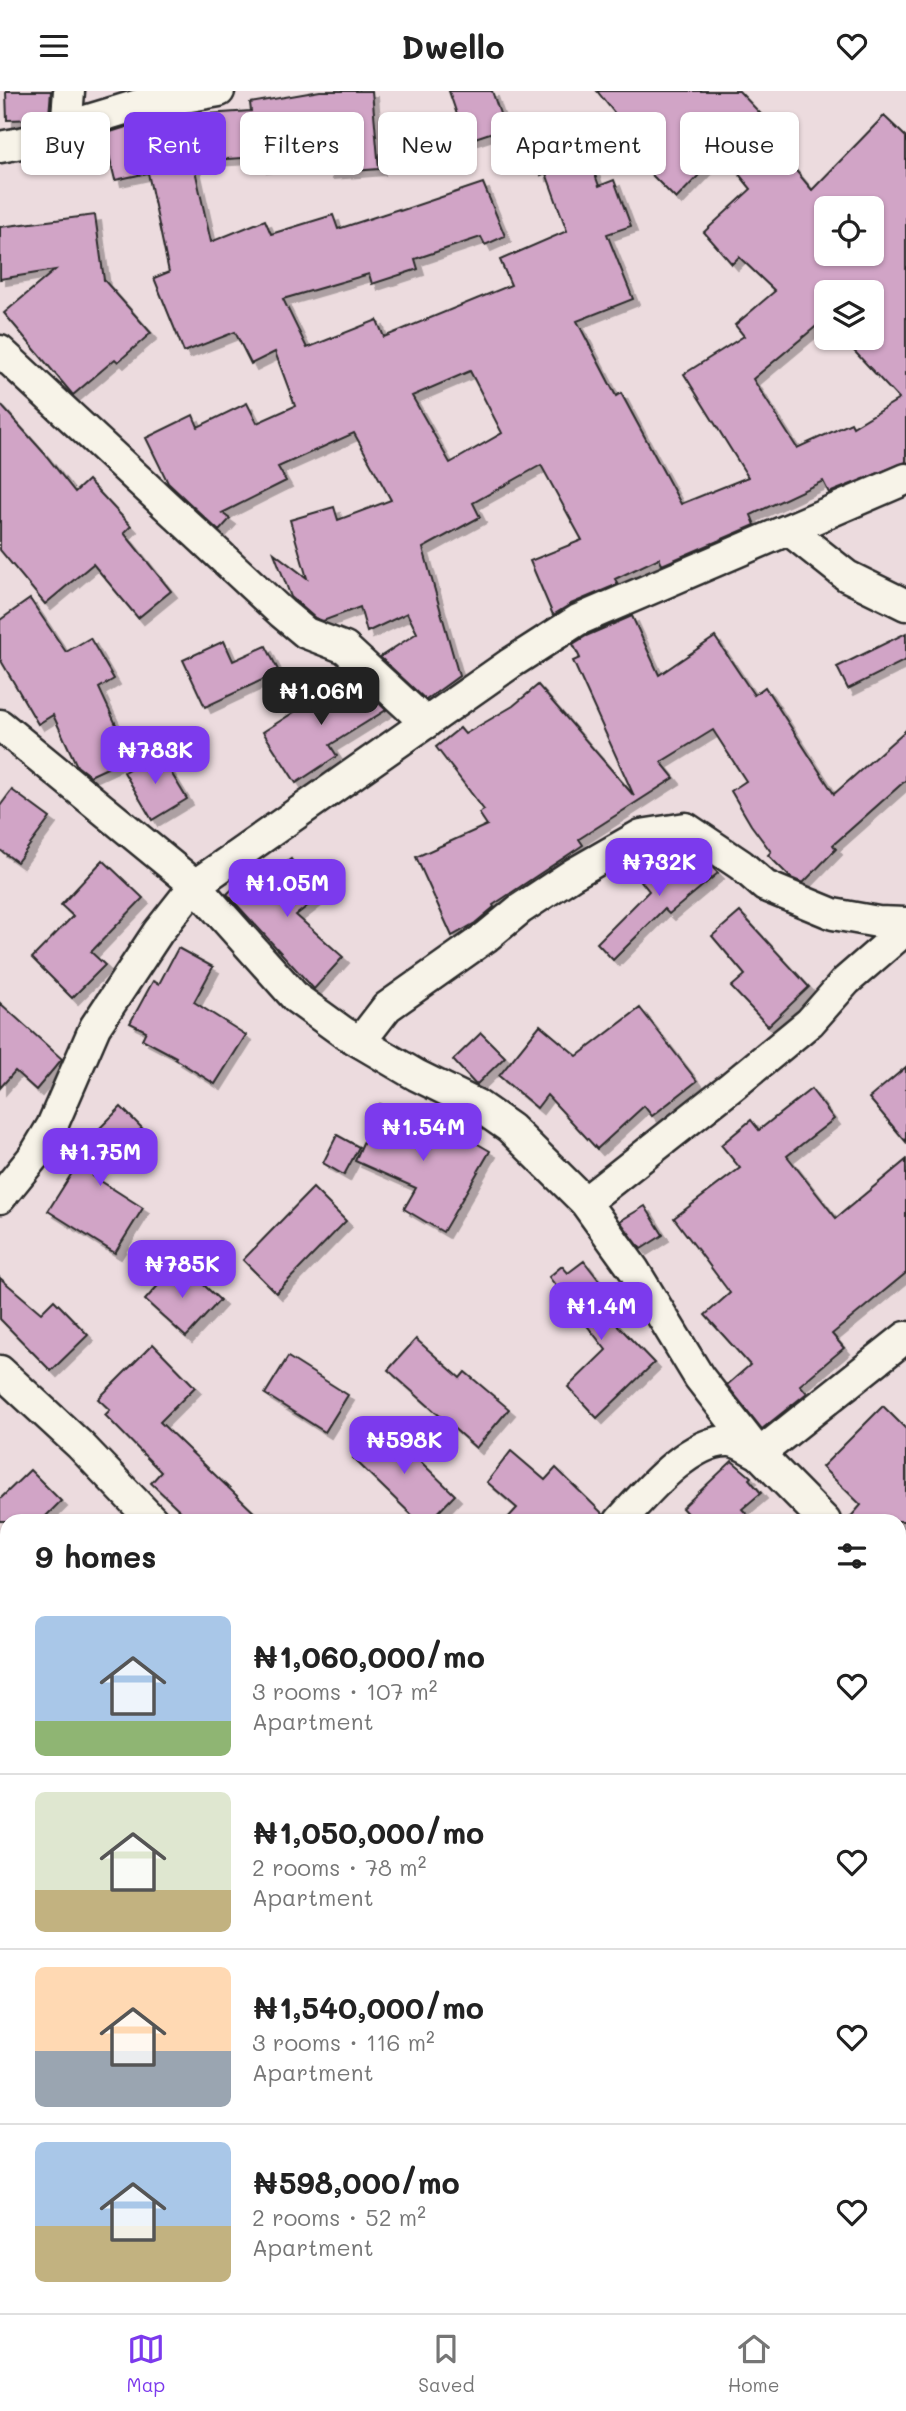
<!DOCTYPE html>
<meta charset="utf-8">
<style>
:root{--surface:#fff;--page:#f6f6f6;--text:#222;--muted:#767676;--line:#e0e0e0;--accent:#7c3aed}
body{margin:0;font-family:Mali,sans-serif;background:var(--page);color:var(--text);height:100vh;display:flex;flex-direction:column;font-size:26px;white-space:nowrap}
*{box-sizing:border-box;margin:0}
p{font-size:23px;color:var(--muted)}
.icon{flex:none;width:38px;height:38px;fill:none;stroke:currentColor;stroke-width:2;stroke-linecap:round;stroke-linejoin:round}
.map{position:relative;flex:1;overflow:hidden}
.side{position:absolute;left:0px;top:1423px;width:906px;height:800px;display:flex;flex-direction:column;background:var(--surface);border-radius:21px 21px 0 0;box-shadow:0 2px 5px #0004}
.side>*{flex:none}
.guide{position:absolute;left:21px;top:21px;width:864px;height:63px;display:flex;gap:14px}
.buttons{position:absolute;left:814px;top:105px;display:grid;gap:14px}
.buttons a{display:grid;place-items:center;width:70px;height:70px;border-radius:10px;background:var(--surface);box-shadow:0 2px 5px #0004;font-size:35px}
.price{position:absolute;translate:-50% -60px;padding:0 16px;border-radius:14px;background:var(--accent);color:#fff;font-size:23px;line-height:46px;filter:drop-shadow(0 2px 4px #0008)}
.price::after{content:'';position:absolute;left:50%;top:42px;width:21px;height:16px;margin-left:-10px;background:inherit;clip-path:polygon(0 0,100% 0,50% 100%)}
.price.selected{background:#222;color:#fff}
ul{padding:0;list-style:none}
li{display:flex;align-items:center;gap:21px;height:175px;padding:0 35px}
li+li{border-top:2px solid var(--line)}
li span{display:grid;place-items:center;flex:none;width:196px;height:140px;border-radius:10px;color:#555}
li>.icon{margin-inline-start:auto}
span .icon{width:84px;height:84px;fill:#fffc;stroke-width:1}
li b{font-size:30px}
h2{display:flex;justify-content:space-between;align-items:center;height:84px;padding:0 35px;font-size:30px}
.pill{padding:0 24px;border-radius:10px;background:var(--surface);box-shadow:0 2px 5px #0004;font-size:24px;line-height:63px}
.pill.selected{background:var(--accent);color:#fff}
header{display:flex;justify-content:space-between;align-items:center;height:91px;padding:0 35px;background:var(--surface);font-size:32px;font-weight:700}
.tabs{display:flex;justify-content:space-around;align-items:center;height:98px;border-top:2px solid var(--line);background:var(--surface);font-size:19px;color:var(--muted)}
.tabs a{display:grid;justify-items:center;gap:4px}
.tabs .selected{color:var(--accent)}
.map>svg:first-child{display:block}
.building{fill:#d1a4c6;stroke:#2b2b2b;stroke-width:2;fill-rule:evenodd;filter:url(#shadow)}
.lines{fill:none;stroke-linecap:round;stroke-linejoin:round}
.minor-casing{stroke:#2b2b2b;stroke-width:35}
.minor{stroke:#f7f3e8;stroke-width:30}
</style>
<header><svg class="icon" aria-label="menu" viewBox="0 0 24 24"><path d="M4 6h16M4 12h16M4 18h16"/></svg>Dwello<svg class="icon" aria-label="heart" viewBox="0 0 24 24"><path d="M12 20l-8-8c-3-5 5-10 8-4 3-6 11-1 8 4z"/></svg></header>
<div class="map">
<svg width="906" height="2222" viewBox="0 0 906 2222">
<defs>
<filter id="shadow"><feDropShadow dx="6" dy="6" stdDeviation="0" flood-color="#0004"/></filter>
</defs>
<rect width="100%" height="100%" fill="#ecdbde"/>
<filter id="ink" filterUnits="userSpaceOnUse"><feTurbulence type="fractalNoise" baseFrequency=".0143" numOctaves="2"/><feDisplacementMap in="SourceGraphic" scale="14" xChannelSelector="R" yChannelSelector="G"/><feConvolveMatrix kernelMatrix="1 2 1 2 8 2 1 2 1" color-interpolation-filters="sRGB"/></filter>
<g filter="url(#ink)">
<!-- building -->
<g class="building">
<path d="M6,0H51L49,24L41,28L7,29Z"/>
<path d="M320,0H372L379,78L327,82L325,65L261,76L260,66L193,70L211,151L265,129L271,143L333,124L338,138L399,118L400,120L483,92L505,145L485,154L481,146L415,168L418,178L372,193L369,183L283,208L307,257L377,229L384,246L511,194L500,169L567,140L546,82L541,84L538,65L530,66L522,43L574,24L599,95L614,89L631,135L607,143L633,208L577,230L616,305L621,302L681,413L748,386L684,283L744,245L735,234L775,200L739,166L732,173L704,141L751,98L721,61L676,108L646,78L656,74L597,0H739L774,37L767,45L812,99L884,25L906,46V371L829,402L823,390L751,424L755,434L662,474L659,467L615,488L618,493L571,513L553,524L530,470L582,449L541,374L473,412L480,426L423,457L459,585L426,609L380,566L417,542L407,522L367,541L360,516L323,530L315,527L291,506L274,462L307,487L290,429L334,416L338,429L391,409L354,342L278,376L286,390L222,422L230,428L219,440L168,392L146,347L193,324L198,336L247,312L257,332L295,315L275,261L251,273L235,241L184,261L154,187L169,181L148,82L115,89L104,43L142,31L177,25L251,20L250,12ZM826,117H872V163H826ZM826,201H872V247H842L899,308L853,336L851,332L797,357L753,288L826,227ZM470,280L502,342L450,372L412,305Z"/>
<path d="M449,0H492L505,37L466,50Z"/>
<path d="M95,124L104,189L151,242L118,271L115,268L73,304L4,222L55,179L0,188V136Z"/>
<path d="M0,313L44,362L75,401L88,389L131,435L124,442L171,500L138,527L93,473L45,513L0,459Z"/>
<path d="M30,508L66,561L90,547L114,588L99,597L131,666L90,685L77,675L53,624L38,633L0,568V529Z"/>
<path d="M632,525L659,584L715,546L754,604L765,596L834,703L906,639V689L833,754L836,758L803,792L791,787L768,764L771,761L751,734L731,700L746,690L713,639L661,671L674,687L579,748L583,754L493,814L494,816L475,832L452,845L416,766L487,734L479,722L484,719L436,656L460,637L465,643L513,615L538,594L634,705L573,570L580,567L573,553L586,545Z"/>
<path d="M906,542V569L848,598L837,576Z"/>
<path d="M224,550L233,570L266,555L279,581L205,616L183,569Z"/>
<path d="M350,585L386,619L330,654L337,665L296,692L263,641Z"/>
<path d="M158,660L187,708L152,729L124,681Z"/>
<path d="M12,699L50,727L17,771L0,759V715Z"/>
<path d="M683,756L712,776L718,782L669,823L664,818L613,869L597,852L649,800L641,790Z"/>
<path d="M291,768L319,806L296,824L343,866L314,898L227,803L254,778L263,788Z"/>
<path d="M103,769L143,807L91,861L105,874L72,907L32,867L73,825L61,814Z"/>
<path d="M740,821L809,896L768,935L731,896L745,884L712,845Z"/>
<path d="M178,857L213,876L194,911L246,944L215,993L175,968L176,966L142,948L146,940L130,932L153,890L159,893Z"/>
<path d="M0,912L62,968L36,999L15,980L0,997Z"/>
<path d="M640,917L697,990L652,1025L644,1015L597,1058L547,1004L537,1017L499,985L540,934L577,965Z"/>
<path d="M481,942L505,966L476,994L453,969Z"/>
<path d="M906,976V1051L869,1007Z"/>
<path d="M811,998L834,1028L787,1065L836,1127L906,1069V1182L832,1243L844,1257L800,1294L807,1302L762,1338L727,1294L750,1274L705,1224L730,1202L674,1127L740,1077L721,1054L751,1029L759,1039Z"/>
<path d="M380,1013L447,1043L450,1037L490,1060L443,1141L404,1118L416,1097L355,1070Z"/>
<path d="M121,1016L142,1037L93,1085L143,1117L115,1162L48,1120L91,1052L88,1049Z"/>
<path d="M337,1044L359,1056L344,1084L323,1072Z"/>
<path d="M313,1097L346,1130L276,1202L243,1169Z"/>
<path d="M645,1115L663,1144L641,1158L620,1130Z"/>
<path d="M584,1170L611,1205V1214L604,1220L654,1272L597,1327L568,1296L606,1259L549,1186L562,1175L568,1182Z"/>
<path d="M179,1171L220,1209L186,1246L145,1209Z"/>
<path d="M0,1187L41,1222L54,1209L88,1244L51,1280L0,1228Z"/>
<path d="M416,1248L460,1287L465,1281L509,1318L476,1357L388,1279Z"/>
<path d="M153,1253L195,1296L160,1331L263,1430H191L151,1392L161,1381L105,1324L110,1319L98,1308Z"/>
<path d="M288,1266L348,1304L325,1341L265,1303Z"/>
<path d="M883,1315L906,1338V1430H847L861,1414L822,1376Z"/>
<path d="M384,1335L455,1404L430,1430H418L353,1367Z"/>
<path d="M511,1360L545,1389L556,1377L604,1424L603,1430H505L517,1417L487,1391Z"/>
<path d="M732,1370L751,1386L749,1388L761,1402L742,1418L753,1430H694L682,1417Z"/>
<path d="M30,1379L61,1410L41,1430H0V1408Z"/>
</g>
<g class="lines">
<defs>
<g id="minor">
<path d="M62,37L67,26L69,0"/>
<path d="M0,56L41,48L62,37L138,14L219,0"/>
<path d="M0,260L282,522L306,542L345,557L426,632"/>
<path d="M789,439L847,485L906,514"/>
<path d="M0,634L195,794L296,907L343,941L416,984L477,1014L510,1037L585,1111L634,1179L699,1286L759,1363L825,1430"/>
<path d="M360,951L387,916L486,846L520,818L573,783L641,744L686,737L741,774L765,795L833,823L878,831L906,832"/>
<path d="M0,1107L34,1065L52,1035L95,936L158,841L195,794L511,572L578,529L906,388"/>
<path d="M585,1111L731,996L810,931L846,890L906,838"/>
<path d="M0,1280L80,1354L153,1430"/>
<path d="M620,1430C645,1403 689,1349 729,1350C738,1350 750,1359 759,1363L906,1246"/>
<path d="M900,1492L906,1497"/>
<path d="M0,1713L7,1719"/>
<path d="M900,1981L906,1986"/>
<path d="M900,2025L906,2019"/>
<path d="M0,2137L7,2129"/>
<path d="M652,2216L660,2218L663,2222"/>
<path d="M309,2222L314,2216"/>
</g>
</defs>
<!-- minor casing -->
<use href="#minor" class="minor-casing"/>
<!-- minor -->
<use href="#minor" class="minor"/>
</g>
</g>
</svg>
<div class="buttons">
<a><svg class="icon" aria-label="locate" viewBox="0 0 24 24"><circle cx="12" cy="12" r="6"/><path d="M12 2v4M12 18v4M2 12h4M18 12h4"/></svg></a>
<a><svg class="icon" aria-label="layers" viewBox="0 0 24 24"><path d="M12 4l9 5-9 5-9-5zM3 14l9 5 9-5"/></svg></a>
</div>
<b class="price selected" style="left:321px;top:636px">₦1.06M</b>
<b class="price" style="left:155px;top:695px">₦783K</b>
<b class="price" style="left:659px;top:807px">₦732K</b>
<b class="price" style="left:287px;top:828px">₦1.05M</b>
<b class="price" style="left:423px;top:1072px">₦1.54M</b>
<b class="price" style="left:100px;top:1097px">₦1.75M</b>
<b class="price" style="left:182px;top:1209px">₦785K</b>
<b class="price" style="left:601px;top:1251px">₦1.4M</b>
<b class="price" style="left:404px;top:1385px">₦598K</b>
<div class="guide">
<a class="pill">Buy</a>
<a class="pill selected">Rent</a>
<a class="pill">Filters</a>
<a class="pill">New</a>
<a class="pill">Apartment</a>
<a class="pill">House</a>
</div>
<section class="side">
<h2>9 homes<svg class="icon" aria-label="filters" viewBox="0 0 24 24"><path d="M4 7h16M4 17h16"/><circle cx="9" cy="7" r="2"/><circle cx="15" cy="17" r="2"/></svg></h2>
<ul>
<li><span style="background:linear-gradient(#a9c7e8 75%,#8fb573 0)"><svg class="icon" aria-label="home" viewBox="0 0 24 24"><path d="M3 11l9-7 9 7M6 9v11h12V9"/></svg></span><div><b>₦1,060,000/mo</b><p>3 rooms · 107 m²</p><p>Apartment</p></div><svg class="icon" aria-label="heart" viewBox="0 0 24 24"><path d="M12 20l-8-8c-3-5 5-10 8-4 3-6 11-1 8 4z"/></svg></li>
<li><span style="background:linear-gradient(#dfe7d0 70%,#c2b280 0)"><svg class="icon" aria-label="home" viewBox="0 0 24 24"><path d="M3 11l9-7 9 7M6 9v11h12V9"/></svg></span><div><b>₦1,050,000/mo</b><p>2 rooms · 78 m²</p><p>Apartment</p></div><svg class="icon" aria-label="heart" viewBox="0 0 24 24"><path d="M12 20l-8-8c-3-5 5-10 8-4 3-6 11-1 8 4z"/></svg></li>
<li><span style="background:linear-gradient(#ffd9b3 60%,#9aa5b1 0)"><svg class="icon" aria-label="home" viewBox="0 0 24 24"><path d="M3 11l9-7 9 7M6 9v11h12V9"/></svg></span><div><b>₦1,540,000/mo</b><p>3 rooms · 116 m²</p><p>Apartment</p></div><svg class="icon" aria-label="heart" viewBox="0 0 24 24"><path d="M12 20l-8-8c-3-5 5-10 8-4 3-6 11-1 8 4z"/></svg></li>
<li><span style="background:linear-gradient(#a9c7e8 60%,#c2b280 0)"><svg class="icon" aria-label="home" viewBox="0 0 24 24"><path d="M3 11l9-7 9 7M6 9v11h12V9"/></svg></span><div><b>₦598,000/mo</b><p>2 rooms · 52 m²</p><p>Apartment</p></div><svg class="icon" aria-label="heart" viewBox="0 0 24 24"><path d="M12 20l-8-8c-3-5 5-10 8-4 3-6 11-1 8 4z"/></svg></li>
</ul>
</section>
</div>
<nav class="tabs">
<a class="selected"><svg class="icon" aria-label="map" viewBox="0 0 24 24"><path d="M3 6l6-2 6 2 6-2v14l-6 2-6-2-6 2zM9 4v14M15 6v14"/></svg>Map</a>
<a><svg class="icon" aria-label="saved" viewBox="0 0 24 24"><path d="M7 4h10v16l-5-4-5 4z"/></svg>Saved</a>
<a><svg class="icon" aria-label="home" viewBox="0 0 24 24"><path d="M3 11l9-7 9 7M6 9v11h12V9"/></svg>Home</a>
</nav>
